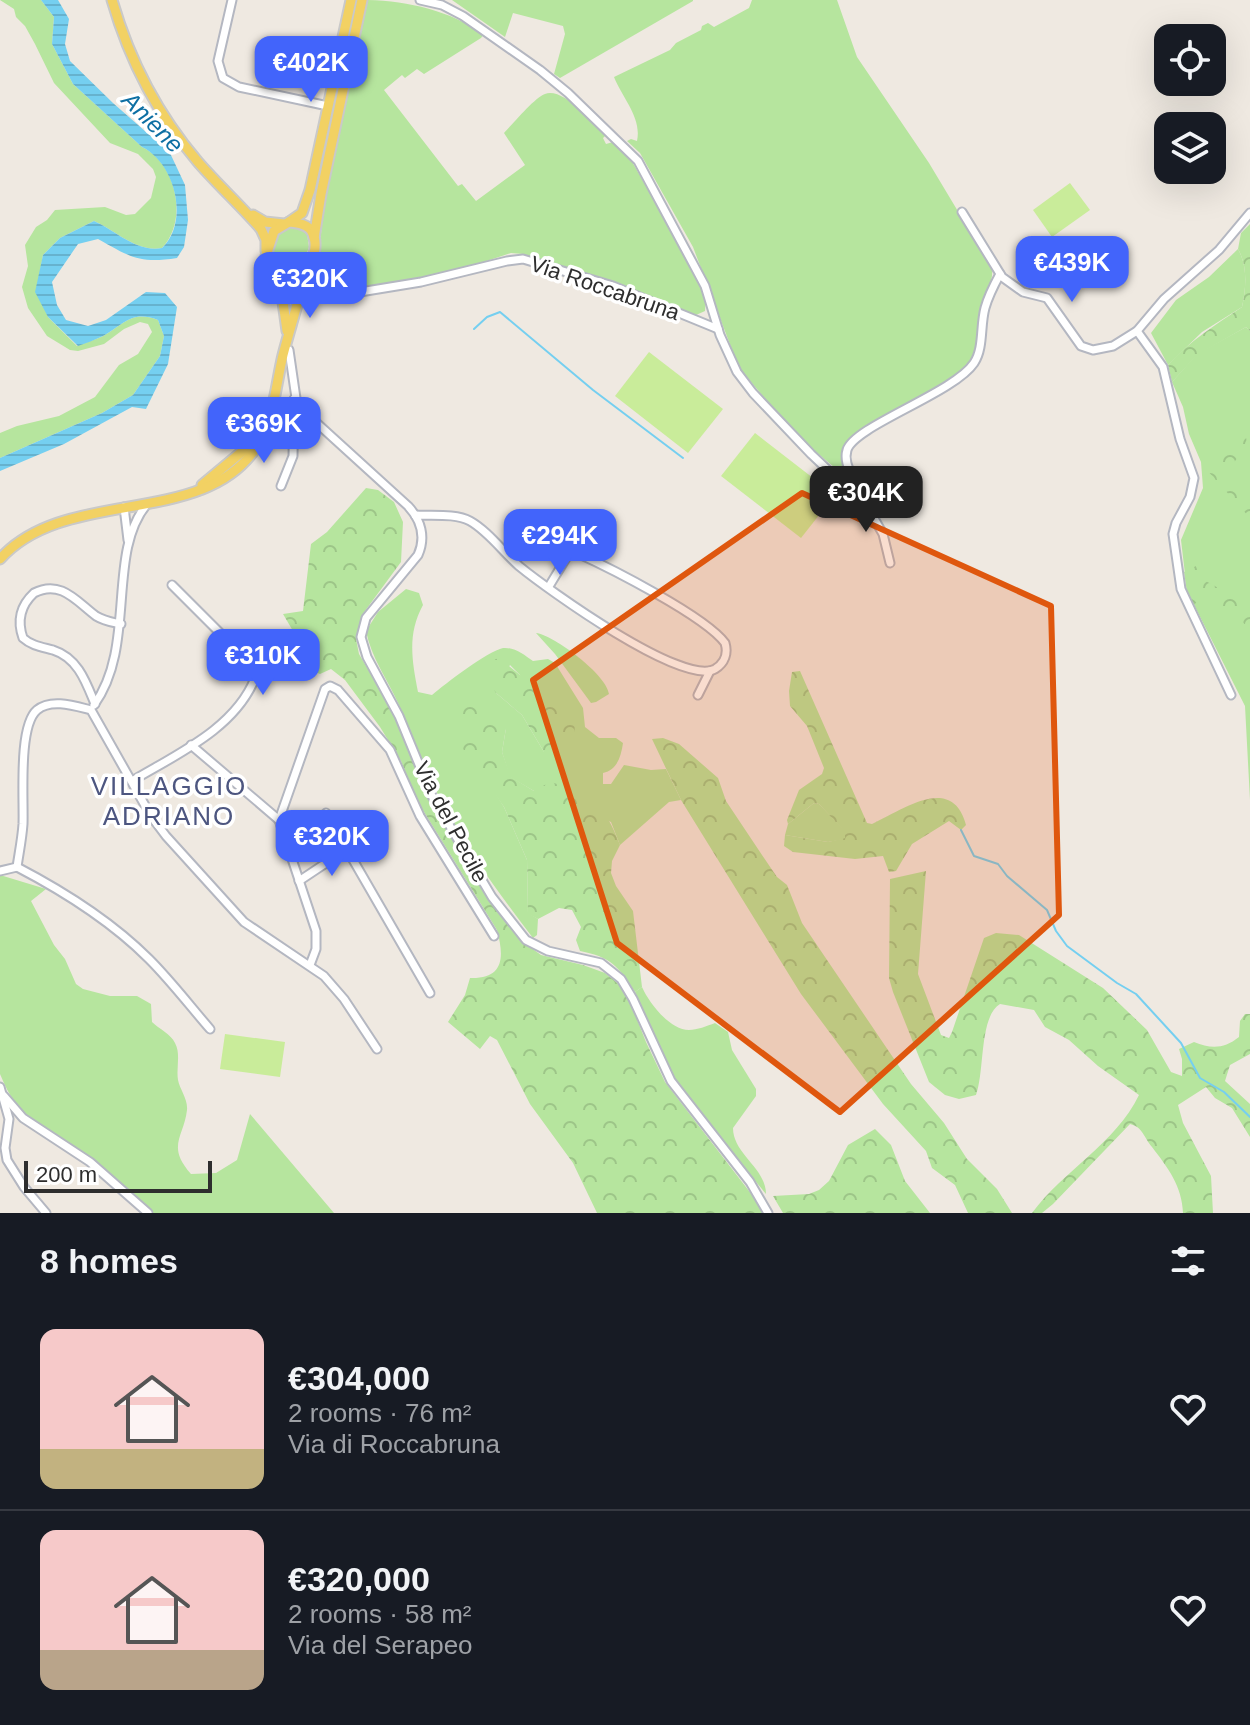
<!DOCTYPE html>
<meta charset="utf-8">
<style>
:root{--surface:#171b24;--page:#242831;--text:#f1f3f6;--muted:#9ea1a6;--line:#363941;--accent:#4264fb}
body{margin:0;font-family:Helvetica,sans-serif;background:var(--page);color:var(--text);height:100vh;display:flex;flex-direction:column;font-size:30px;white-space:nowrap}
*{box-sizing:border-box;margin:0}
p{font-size:26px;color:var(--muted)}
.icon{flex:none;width:44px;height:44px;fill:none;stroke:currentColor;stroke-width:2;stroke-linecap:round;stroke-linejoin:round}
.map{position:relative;height:1213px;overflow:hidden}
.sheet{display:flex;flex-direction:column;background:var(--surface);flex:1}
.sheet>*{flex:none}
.fabs{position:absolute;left:1154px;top:24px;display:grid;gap:16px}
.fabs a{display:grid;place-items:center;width:72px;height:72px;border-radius:16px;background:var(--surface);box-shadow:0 8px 32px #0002;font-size:40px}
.scale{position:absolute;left:24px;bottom:20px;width:188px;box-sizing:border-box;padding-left:8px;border:4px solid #2e2e2e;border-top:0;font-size:22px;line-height:28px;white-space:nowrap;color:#2e2e2e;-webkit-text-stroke:6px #fff;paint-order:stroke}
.price{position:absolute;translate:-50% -68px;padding:0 18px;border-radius:16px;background:var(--accent);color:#fff;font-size:26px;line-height:52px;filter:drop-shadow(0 2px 4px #0008)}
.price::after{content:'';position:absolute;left:50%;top:48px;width:24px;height:18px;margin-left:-12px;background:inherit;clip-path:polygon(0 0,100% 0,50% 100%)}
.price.on{background:#222;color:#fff}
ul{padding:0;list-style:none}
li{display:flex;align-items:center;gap:24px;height:200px;padding:0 40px}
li+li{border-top:2px solid var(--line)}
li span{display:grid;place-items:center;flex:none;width:224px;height:160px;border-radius:16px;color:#555}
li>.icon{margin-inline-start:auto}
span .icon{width:96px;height:96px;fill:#fffc;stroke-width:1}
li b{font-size:34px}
h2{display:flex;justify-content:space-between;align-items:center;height:96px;padding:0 40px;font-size:34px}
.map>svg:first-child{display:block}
.green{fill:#b6e59e;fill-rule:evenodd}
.forest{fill:url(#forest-crowns)}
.pitch{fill:#c9ec9a}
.water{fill:url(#water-rules)}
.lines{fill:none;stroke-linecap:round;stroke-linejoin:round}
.stream{stroke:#75cff0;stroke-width:2}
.minor-casing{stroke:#b4b7c1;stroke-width:11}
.major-casing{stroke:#c9c9c9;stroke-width:13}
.minor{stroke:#fff;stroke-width:7}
.major{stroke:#f2d163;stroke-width:9}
.marked{fill:#df570e;fill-opacity:0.2;stroke:#df570e;stroke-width:6;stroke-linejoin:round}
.labels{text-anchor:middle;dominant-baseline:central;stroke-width:7;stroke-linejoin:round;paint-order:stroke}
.street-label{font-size:22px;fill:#2e2e2e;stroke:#fff}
.water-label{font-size:24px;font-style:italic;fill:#0d6fa3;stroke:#fff}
.quarter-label{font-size:26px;letter-spacing:2px;fill:#4d5680;stroke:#fff}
</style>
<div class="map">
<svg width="1250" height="1213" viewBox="0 0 1250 1213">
<defs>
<pattern id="forest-crowns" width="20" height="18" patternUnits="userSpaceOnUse" patternTransform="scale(2)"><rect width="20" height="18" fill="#b6e59e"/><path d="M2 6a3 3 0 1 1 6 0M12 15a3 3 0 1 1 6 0" fill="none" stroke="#9dc588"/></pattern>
<pattern id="water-rules" width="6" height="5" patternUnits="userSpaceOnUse" patternTransform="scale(2)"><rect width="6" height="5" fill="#75cff0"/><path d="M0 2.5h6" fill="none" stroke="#66b2ce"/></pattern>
</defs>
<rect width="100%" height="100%" fill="#efe9e1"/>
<!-- green -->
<g class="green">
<path d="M0,0H41L54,17L52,44L73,84L142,147C176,163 189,220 162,248C137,253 115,230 94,221L60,238L43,255L40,272L48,317L77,346C86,342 95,340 103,336C125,324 131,310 158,320L164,336L160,356L133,395L102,413L0,458V433L17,426L59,416L95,397L119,365L138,354L152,332L148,324L140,322L124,329L104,344L78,351L70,350L47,336L28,308L22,287L28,266L25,245L36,227L47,220L55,210L105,207L126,215L135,214L151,198L156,177L153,169L138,154L110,143L54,83L35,44L25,26L16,17L14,9Z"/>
<path d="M368,0C409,1 450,11 484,34L481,38L424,74L417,69L405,78L402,75L384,90L458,186L462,184L476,201L525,165L504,133C513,124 534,98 545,94C563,87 594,123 606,135L603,138L606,144L613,142L631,160L692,266L706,298L705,311L696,315L686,312L622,286L523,254L511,253L459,270L364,289L312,288L309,281L320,249L323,204Z"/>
<path d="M452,0H693V1L560,78L554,74L565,34L563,26L513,13L505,37Z"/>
<path d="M752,0H837L857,57L929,163L992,268C994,282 984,295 981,309C976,325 981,349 970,362C949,388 850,427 845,448C842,458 850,473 853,483L797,436L739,368L693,247L640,153L627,141L631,139L637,141C642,118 623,99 614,77L670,50L676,43L701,30L702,26L708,23L714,27L749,8Z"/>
<path d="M289,226L299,228L307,234L309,247L301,270L287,279L276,275C267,258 270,236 289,226Z"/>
<path d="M1238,249C1248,266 1246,289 1242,307L1202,332L1168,365L1151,333L1176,300L1209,277Z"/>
<path d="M1246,327L1250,331V800L1245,706L1187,591L1181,540L1203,488L1201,462L1189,434L1183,407L1172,382L1197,354Z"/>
<path d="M406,589L419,593L423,605C407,634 412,661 418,692L432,695C445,684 488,651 503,648C515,647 524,655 533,661L548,659L555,663L583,708L585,727L599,738H616L623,743C621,757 617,770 603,773V784H611L624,765L651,770L666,769L681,800L669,802L620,845L611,822L534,791L510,777L502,752L506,728L487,780L504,807L527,860L528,913L538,919L537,935L533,938C502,897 471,856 446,810C427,776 415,739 398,703C387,679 371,657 366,631L378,612ZM510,665L520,675L544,752L522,715L496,693Z"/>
<path d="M536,633C554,635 607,675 609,694L596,702L591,703L555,654Z"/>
<path d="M814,803L819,804L846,832L845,839L828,842L785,835L788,824Z"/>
<path d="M0,875L46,889L31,901L54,945L65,959L76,984L83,989L110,996H137L151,1004L152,1022C159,1029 171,1034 175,1043C181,1054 176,1068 178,1080C180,1090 188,1099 187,1110C184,1137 166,1146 191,1174L216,1173L237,1160L250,1114L334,1213H152C128,1190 105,1167 77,1149C39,1123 19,1121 0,1074Z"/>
<path d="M642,987C649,1003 670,1030 689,1030C697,1030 707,1026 715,1023L728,1032L732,1050L756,1089V1096L733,1128C733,1154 766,1168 766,1194L674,1083L635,992Z"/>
</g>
<!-- forest -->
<g class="forest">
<path d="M1250,224V331L1246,327L1197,355L1172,382L1168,365C1190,341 1215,325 1242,307C1246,289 1248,266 1238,249L1241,233Z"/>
<path d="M1246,436L1247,447L1229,468L1250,491V518L1206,469L1215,456Z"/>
<path d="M366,488L378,490L394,502L403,522L401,562L362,615L356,639L359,654L397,718L421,785L500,915L523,942L541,955L583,965L605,973L625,989L646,1042L665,1082L766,1213H597L573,1163L530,1104L497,1040L490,1036L480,1049L448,1022L465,995L470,978C505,979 504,956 497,930L416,799L401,761L380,727L345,680L331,669L320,674L308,669L303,648L283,614L303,611L311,544L327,532Z"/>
<path d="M1196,566L1202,579L1233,596L1243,592L1250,596V631L1242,621L1202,599L1193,605L1187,591L1184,572Z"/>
<path d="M499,658L520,675L541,683L574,720L576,746L563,756L544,752L522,715L496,693L484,674L488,662Z"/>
<path d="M800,671L867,823L872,824C903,810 952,773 966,825L961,830L949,821L912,844L896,871L889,872L883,856L855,859L793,852L784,846L785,835L828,842L845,838V832L819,804L814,803L788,824L787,820L799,790L822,774L824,768L807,726L790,706L789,691L792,672Z"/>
<path d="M473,695L496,704L506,728L502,752L511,777L534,791L550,782C591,793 605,805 620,845L612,861L611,873L616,886L633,911L642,987L635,992C618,966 611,957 580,951L576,940L581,927L572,910L559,908L538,919L528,914L527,860L504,807L459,743L455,709Z"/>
<path d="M663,738L679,744L718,778L726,801L762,855L777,877L787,885L802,923L911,1084L944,1123L967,1159L997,1189L1012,1213H968L955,1185L932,1168L926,1151L883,1104L801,994L681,800L652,739Z"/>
<path d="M926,871L918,974L941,1035L949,1038L952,1032L984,938L996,933L1019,935L1103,988L1147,1030L1171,1072L1182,1076V1059L1179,1049L1194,1042C1211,1049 1224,1049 1239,1037L1240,1021L1245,1014H1250V1054L1230,1065L1225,1081L1250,1104V1137L1232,1108L1215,1098L1206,1087L1178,1105L1183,1123L1211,1176L1213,1213H1183C1182,1186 1168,1168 1152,1147C1144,1138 1143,1127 1130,1124L1053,1204L1042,1213H1032C1064,1170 1115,1144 1139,1095L1098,1066L1069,1040L1045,1027L1034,1010L1000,1004C979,1017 985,1070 976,1095L959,1099L945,1095L929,1082L893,992L889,978L890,879Z"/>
<path d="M875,1129L891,1145L905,1181L930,1213H783L773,1196L809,1194L819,1190L829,1181L848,1145Z"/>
</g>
<!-- pitch -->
<g class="pitch">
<path d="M1070,183L1090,210L1052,237L1033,210Z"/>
<path d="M649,352L723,409L688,453L615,396Z"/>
<path d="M755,433L835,495L801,538L721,476Z"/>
<path d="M225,1034L285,1042L280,1077L220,1069Z"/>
</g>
<!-- water -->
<path class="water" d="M41,0H58L69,19L65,44L70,61L113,103L170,153L185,185L188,220L184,247L177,258C140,264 130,257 98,239L78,244L52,282L57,305L66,320L88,326L106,320L146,292L165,293L177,307L168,364L146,409L132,407L64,444L0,471V458L102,413L133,395L160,356L164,336L158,320C131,310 125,324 103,336C95,340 86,343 78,346L48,317L35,292L43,255L60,238L94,221C115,230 137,253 162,248C190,221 175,163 142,147L73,84L52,44L54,17Z"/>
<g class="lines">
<!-- stream -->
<g class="stream">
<path d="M474,329L487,317L500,312L593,390L683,458"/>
<path d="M961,830L974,856L998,864L1007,876L1047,910L1056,931L1067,946L1117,983L1136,994L1181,1043L1200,1078L1224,1092L1250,1117"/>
</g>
<defs>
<g id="minor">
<path d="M232,0L218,61L223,78L239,87L328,106"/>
<path d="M420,0L442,5L463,16L540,70L568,93L638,161L705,286L720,335L737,372L753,393L811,454L868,508L883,534L890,563"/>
<path d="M962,212L1002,277L1023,292L1047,298L1081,346L1093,350L1113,346L1137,331L1164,299L1219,250L1250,213"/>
<path d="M283,283L301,292H360L421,282L507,261L523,259L613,286L718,329"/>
<path d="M1137,331L1163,367L1180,439L1194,478L1190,497L1176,523L1173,534L1181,589L1231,695"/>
<path d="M285,349L289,350L297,405L408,506C421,520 426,537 418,555L366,618L361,637L367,657L399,716L432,796L492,897L526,940L548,951L601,963L621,979L633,999L671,1081L750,1182L768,1213"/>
<path d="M281,486L293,456L294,399"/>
<path d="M858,497C858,480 842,466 847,450C854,426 954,393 974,363C984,348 980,326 985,308C988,297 994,285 1000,274"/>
<path d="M124,507L128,540"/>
<path d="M415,515C431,516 456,513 470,521C488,531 503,552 519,566C547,589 683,687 715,669C725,663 728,653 725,643C705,616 610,568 577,553L568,555L548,588"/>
<path d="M698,695L710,671"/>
<path d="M95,704C86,682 78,658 53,650C42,647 32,646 23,638C17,621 20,606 34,593C61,579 77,602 96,616C104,621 112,622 121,624"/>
<path d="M94,705C137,646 106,553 147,504"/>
<path d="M191,745L279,820"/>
<path d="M132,781C175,755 235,729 255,678L252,665L172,585"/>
<path d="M326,813L430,993"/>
<path d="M17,867C19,853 22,839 23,824C24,799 18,726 37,710C51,698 75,706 91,710L151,816L166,836L244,922L324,976L344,999L377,1049"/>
<path d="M17,867C65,892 111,921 149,959C171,981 190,1006 210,1029"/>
<path d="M0,871L17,867"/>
<path d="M299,881L347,849"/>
<path d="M310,965L316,949V931L279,820L325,689L330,686L338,690L390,750L420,816L494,936"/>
<path d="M0,1087L9,1119L5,1148L7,1160L24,1187L46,1213"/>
<path d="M4,1096L23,1118L90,1162L148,1213"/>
</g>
<g id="major">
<path d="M112,0C129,59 158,115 198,162C218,185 241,206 261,229L266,240V251"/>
<path d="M253,215L265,222L284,224"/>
<path d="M289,222L302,213L310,190L351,0"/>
<path d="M289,222C297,223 308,224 312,232C323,250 303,295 274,279L265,259L274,231Z"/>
<path d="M314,238L321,194L362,0"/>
<path d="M275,280L282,295L287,331"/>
<path d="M202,485L244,450L268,406"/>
<path d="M0,559C66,485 208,530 259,443C274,417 276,384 283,355C290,328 299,301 305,273"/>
</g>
</defs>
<!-- minor casing -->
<use href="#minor" class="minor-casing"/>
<!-- major casing -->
<use href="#major" class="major-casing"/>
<!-- minor -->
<use href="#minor" class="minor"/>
<!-- major -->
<use href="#major" class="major"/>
</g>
<!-- marked area -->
<path class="marked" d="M802,493L1051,606L1059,915L840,1112L617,943L533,680Z"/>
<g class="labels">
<!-- street labels -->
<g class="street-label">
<text transform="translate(605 288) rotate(19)">Via Roccabruna</text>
<text transform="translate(451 822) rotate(62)">Via del Pecile</text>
</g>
<!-- water labels -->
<g class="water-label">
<text transform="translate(153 122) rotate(45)">Aniene</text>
</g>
<!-- quarter labels -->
<g class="quarter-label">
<text x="169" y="786">VILLAGGIO<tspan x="169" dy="30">ADRIANO</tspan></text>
</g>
</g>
</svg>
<div class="fabs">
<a><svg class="icon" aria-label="locate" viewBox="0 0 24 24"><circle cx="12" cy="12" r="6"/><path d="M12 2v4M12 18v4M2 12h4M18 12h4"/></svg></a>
<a><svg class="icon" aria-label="layers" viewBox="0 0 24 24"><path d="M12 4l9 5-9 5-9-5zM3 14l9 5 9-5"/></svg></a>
</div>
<div class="scale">200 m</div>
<b class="price" style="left:311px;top:104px">€402K</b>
<b class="price" style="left:1072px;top:304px">€439K</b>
<b class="price" style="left:310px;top:320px">€320K</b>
<b class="price" style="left:264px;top:465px">€369K</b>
<b class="price on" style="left:866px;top:534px">€304K</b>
<b class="price" style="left:560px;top:577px">€294K</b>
<b class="price" style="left:263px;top:697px">€310K</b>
<b class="price" style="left:332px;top:878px">€320K</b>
</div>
<section class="sheet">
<h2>8 homes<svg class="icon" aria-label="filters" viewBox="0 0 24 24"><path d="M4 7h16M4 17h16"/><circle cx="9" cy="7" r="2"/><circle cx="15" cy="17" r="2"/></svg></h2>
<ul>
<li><span style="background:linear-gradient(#f6c9c9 75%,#c2b280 0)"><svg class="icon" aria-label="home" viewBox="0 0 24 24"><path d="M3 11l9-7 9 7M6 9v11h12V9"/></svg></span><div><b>€304,000</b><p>2 rooms · 76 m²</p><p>Via di Roccabruna</p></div><svg class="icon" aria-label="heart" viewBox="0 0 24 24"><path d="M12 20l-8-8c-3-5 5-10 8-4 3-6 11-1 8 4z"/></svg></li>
<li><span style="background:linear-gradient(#f6c9c9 75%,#b9a48a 0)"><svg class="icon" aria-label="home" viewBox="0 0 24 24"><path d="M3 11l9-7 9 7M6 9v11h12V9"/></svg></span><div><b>€320,000</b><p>2 rooms · 58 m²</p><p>Via del Serapeo</p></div><svg class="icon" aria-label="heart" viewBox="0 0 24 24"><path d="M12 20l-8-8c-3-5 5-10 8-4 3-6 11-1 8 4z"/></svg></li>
</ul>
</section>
